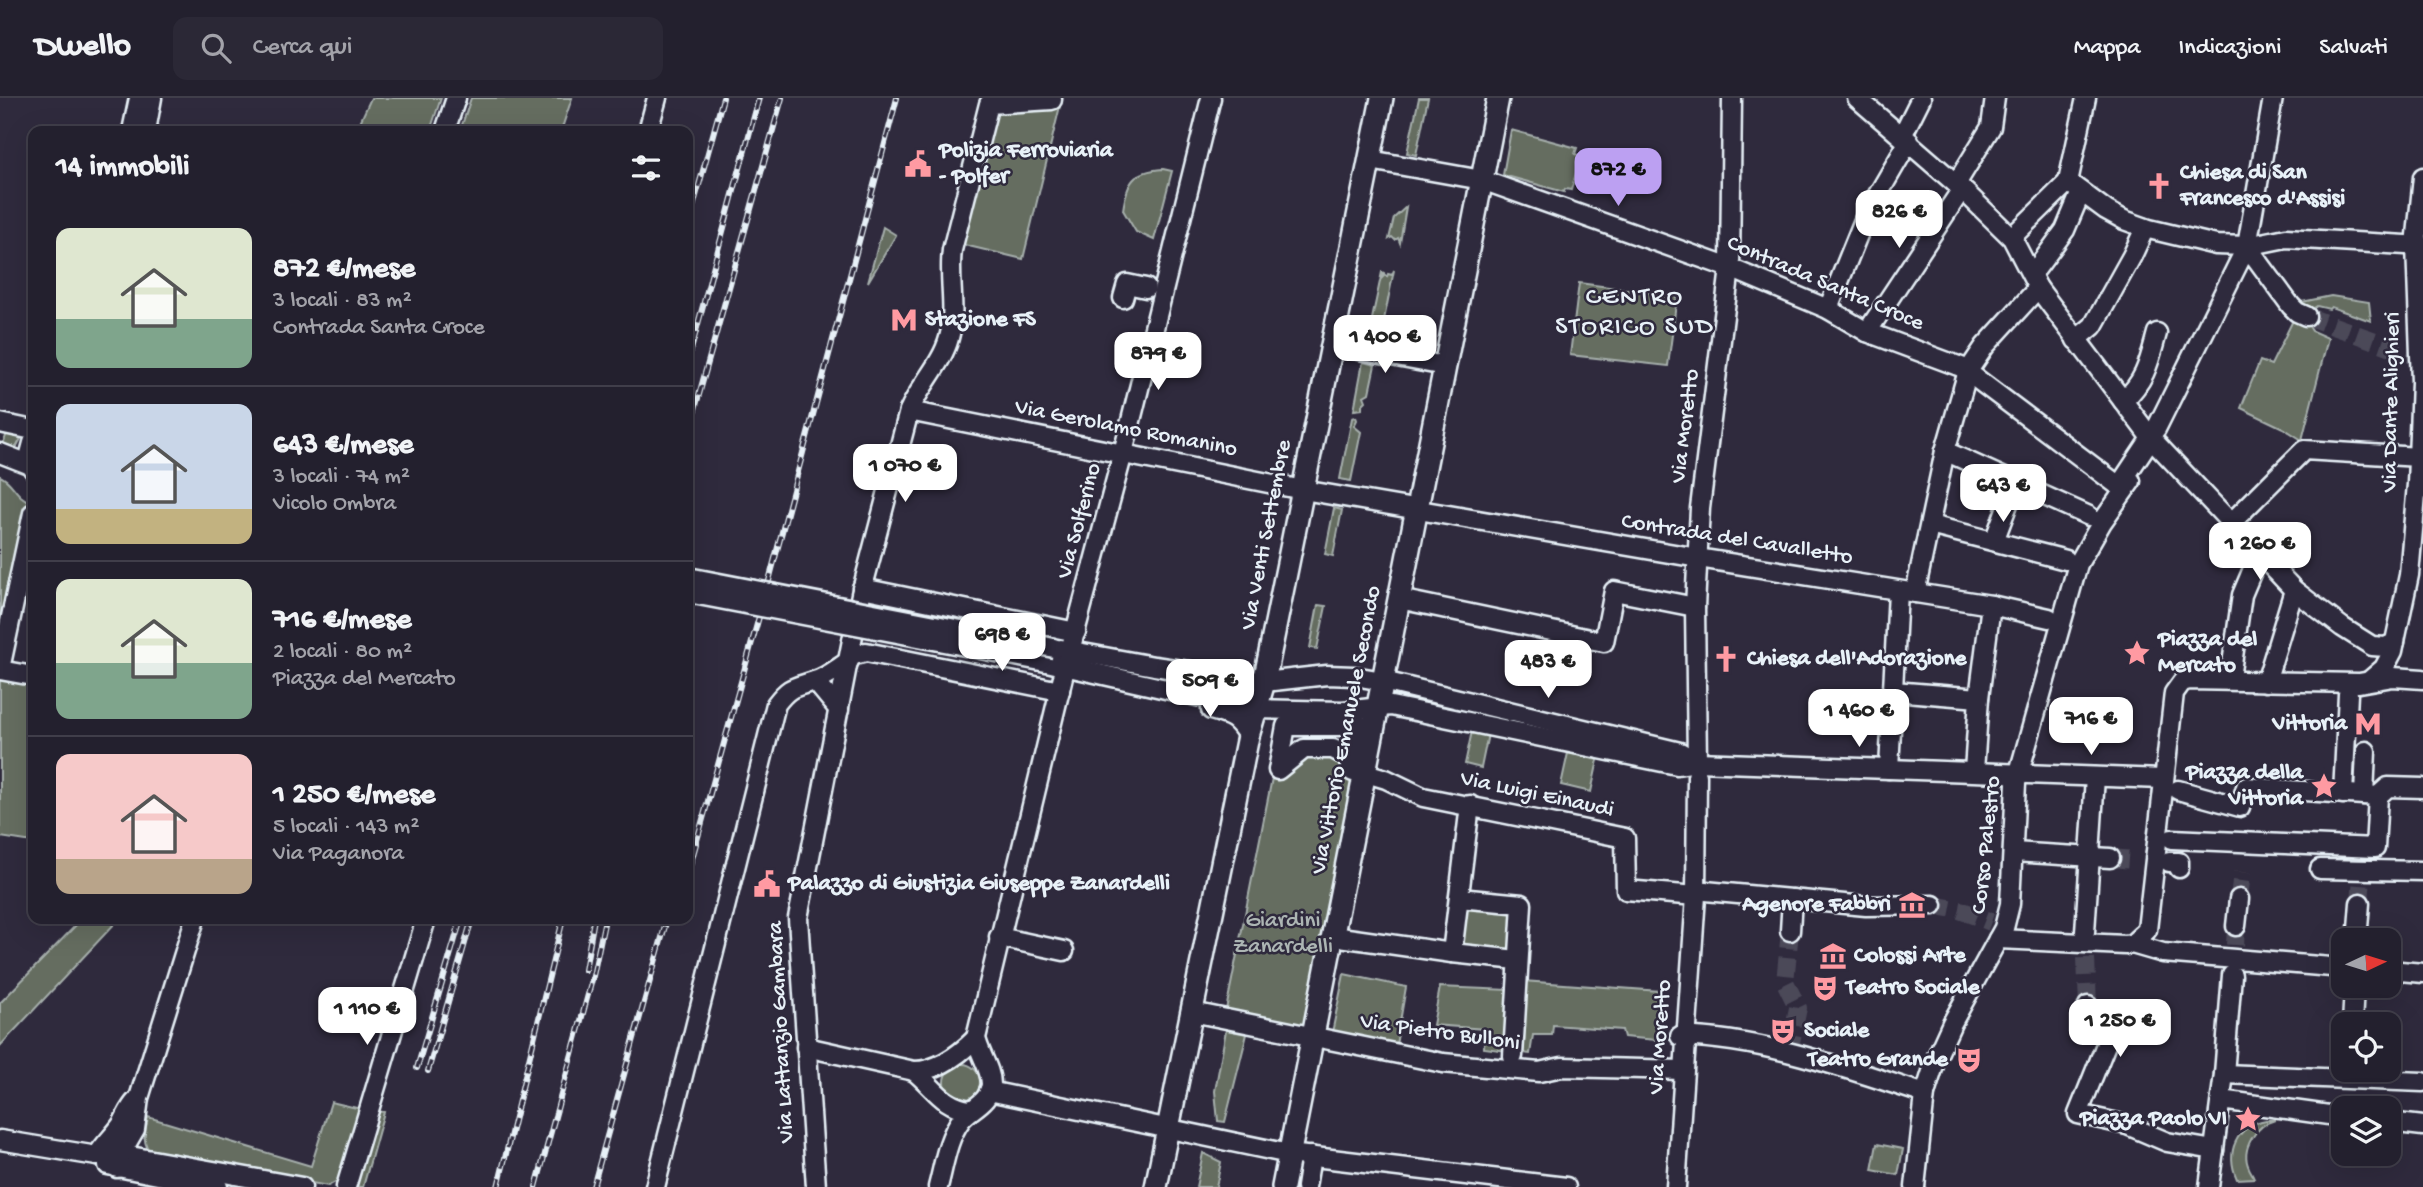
<!DOCTYPE html>
<html lang="it">
<meta charset="utf-8">
<style>
:root{--surface:#23202e;--page:#2b2836;--text:#f1f3f6;--muted:#a3a3aa;--line:#403e4a;--accent:#bca0f2}
body{margin:0;font-family:"Gochi Hand",sans-serif;background:var(--page);color:var(--text);height:100vh;display:flex;flex-direction:column;font-size:26px;white-space:nowrap}
*{box-sizing:border-box;margin:0}
p{font-size:23px;color:var(--muted)}
.icon{flex:none;width:38px;height:38px;fill:none;stroke:currentColor;stroke-width:2;stroke-linecap:round;stroke-linejoin:round}
.map{position:relative;flex:1;overflow:hidden}
.panel{position:absolute;left:28px;top:28px;width:665px;height:798px;display:flex;flex-direction:column;background:var(--surface);border-radius:14px;box-shadow:0 7px 28px #0002,0 0 0 2px var(--line)}
.panel>*{flex:none}
.needle{width:46px;rotate:86deg}
.controls{position:absolute;left:2331px;top:830px;display:grid;gap:14px}
.controls a{display:grid;place-items:center;width:70px;height:70px;border-radius:14px;background:var(--surface);box-shadow:0 7px 28px #0002,0 0 0 2px var(--line);font-size:35px}
.price{position:absolute;translate:-50% -60px;padding:0 16px;border-radius:14px;background:#fff;color:#222;font-size:23px;line-height:46px;filter:drop-shadow(0 2px 4px #0008)}
.price::after{content:'';position:absolute;left:50%;top:42px;width:21px;height:16px;margin-left:-10px;background:inherit;clip-path:polygon(0 0,100% 0,50% 100%)}
.price.on{background:var(--accent);color:#111}
ul{padding:0;list-style:none}
li{display:flex;align-items:center;gap:21px;height:175px;padding:0 28px}
li+li{border-top:2px solid var(--line)}
li span{display:grid;place-items:center;flex:none;width:196px;height:140px;border-radius:14px;color:#555}
li>.icon{margin-inline-start:auto}
span .icon{width:84px;height:84px;fill:#fffc;stroke-width:1}
li b{font-size:30px}
h2{display:flex;justify-content:space-between;align-items:center;height:84px;padding:0 28px;font-size:30px}
header{display:flex;align-items:center;gap:42px;box-sizing:border-box;height:98px;padding:0 35px;background:var(--surface);border-bottom:2px solid var(--line)}
header strong{font-size:33px}
nav{display:flex;gap:38px;margin-inline-start:auto;font-size:24px}
.search{width:490px;height:63px;background:var(--page);display:flex;align-items:center;gap:18px;box-sizing:border-box;padding:0 24px;border-radius:14px;color:var(--muted);font-size:26px}
.map>svg:first-child{display:block}
.green{fill:#656d60;stroke:#a6afac;stroke-width:2}
.lines{fill:none;stroke-linecap:round;stroke-linejoin:round}
.minor-tunnel{stroke:#4b4859;stroke-width:18;stroke-dasharray:18 9;stroke-linecap:butt}
.minor-casing{stroke:#e8f1f8;stroke-width:23}
.major-casing{stroke:#e8f1f8;stroke-width:26}
.minor{stroke:#2f2a3d;stroke-width:18}
.major{stroke:#2f2a3d;stroke-width:21}
.rail-casing{stroke:#e8f1f8;stroke-width:6}
.rail{stroke:#2f2a3d;stroke-width:3.5;stroke-dasharray:10;stroke-linecap:butt}
.minor-bridge-casing{stroke:#e8f1f8;stroke-width:23;stroke-linecap:butt}
.minor-bridge{stroke:#2f2a3d;stroke-width:18}
.labels{text-anchor:middle;dominant-baseline:central;stroke-width:5;stroke-linejoin:round;paint-order:stroke}
.poi-label{font-size:23px;font-weight:bold;fill:#e8f1f8;stroke:#2f2a3d;text-anchor:start}
.street-label{font-size:23px;fill:#e8f1f8;stroke:#2f2a3d}
.park-label{font-size:23px;fill:#adb6b4;stroke:#2f2a3d}
.quarter-label{font-size:26px;letter-spacing:2px;fill:#e8f1f8;stroke:#2f2a3d}
</style>
<header>
<strong>Dwello</strong>
<div class="search"><svg class="icon" aria-label="search" viewBox="0 0 24 24"><circle cx="10" cy="10" r="6"/><path d="M15 15l6 6"/></svg>Cerca qui</div>
<nav><a>Mappa</a><a>Indicazioni</a><a>Salvati</a></nav>
</header>
<div class="map">
<svg width="2423" height="1089" viewBox="0 0 2423 1089">
<rect width="100%" height="100%" fill="#2f2a3d"/>
<filter id="ink" filterUnits="userSpaceOnUse"><feTurbulence type="fractalNoise" baseFrequency=".0143" numOctaves="2"/><feDisplacementMap in="SourceGraphic" scale="14" xChannelSelector="R" yChannelSelector="G"/><feConvolveMatrix kernelMatrix="1 2 1 2 8 2 1 2 1" color-interpolation-filters="sRGB"/></filter>
<g filter="url(#ink)">
<!-- green -->
<g class="green">
<path d="M371,0H441L430,33H356Z"/>
<path d="M471,0H572L561,33H460Z"/>
<path d="M1419,0H1428L1416,57L1407,55Z"/>
<path d="M1060,8L1023,161L960,146L980,65L985,66L988,55L983,53L994,12Z"/>
<path d="M1511,32L1577,50L1575,56L1581,58L1571,92L1565,91L1564,94L1503,77Z"/>
<path d="M1163,71L1172,73L1154,142L1136,134L1123,112C1127,84 1133,73 1163,71Z"/>
<path d="M1406,109L1400,145L1398,140L1395,142L1392,139L1389,141L1394,120Z"/>
<path d="M883,129L896,137L868,184Z"/>
<path d="M1394,172L1380,242L1368,240L1382,174L1384,175L1383,179L1385,177L1387,179L1388,176L1392,177Z"/>
<path d="M1579,185L1677,198L1668,268L1570,257Z"/>
<path d="M2331,198L2369,204L2371,223L2331,209L2329,211L2317,208L2308,214L2305,222L2312,233L2328,240L2302,342L2283,330L2241,310L2260,263L2271,267L2302,204Z"/>
<path d="M1363,264L1375,267L1369,295L1364,298L1366,303L1362,307V311L1354,312Z"/>
<path d="M1356,319L1357,322L1354,328L1361,334L1351,383L1340,381L1352,320Z"/>
<path d="M7,335L23,337L13,355L1,352Z"/>
<path d="M0,378C14,384 15,399 31,404L0,547Z"/>
<path d="M1334,410L1342,412L1333,458L1325,456Z"/>
<path d="M1318,507L1326,508L1317,551L1310,550Z"/>
<path d="M0,575L33,582V744L0,739Z"/>
<path d="M1472,633L1488,636L1481,670L1465,666Z"/>
<path d="M1333,651L1355,680L1307,928L1226,912L1272,680L1291,660Z"/>
<path d="M1568,655L1598,662L1591,694L1561,687Z"/>
<path d="M1464,795L1529,802L1523,883L1660,893L1656,942L1624,939L1622,932L1553,927L1552,937H1533L1530,956L1484,950L1485,931L1433,927L1440,889L1509,892L1510,867L1455,861Z"/>
<path d="M82,821H119L0,948V905Z"/>
<path d="M1344,876L1406,889L1396,947L1332,935Z"/>
<path d="M1226,932L1247,936L1225,1024L1218,1023L1215,993Z"/>
<circle cx="962" cy="984" r="18"/>
<path d="M331,1004L361,1011L339,1082L328,1088L152,1056C141,1045 145,1034 148,1019L311,1068Z"/>
<path d="M376,1013L384,1014L363,1089H354Z"/>
<path d="M2266,1022H2275C2256,1027 2240,1051 2249,1070C2250,1073 2253,1076 2254,1080L2237,1081C2225,1054 2236,1028 2266,1022Z"/>
<path d="M1877,1046L1903,1051L1898,1077L1872,1072Z"/>
<path d="M1203,1055L1221,1064L1216,1089H1196Z"/>
</g>
<g class="lines">
<!-- minor-tunnel -->
<g class="minor-tunnel">
<path d="M2306,218L2411,256"/>
<path d="M2110,760L2135,762"/>
<path d="M2239,801L2242,774"/>
<path d="M2360,805L2362,778"/>
<path d="M1933,807L1960,812L1991,824"/>
<path d="M2235,847L2236,828"/>
<path d="M2086,860L2088,908"/>
<path d="M1789,954L1798,910L1785,884L1790,833"/>
</g>
<defs>
<g id="minor">
<path d="M1857,0L1962,91L2012,140L2038,190L2151,340L2294,492L2342,529L2372,548L2386,549L2395,544"/>
<path d="M2086,0L2068,84L2106,112L2124,122L2149,131L2216,147L2247,148L2286,140L2423,148"/>
<path d="M132,33L139,0"/>
<path d="M146,33L152,0"/>
<path d="M445,33L456,0"/>
<path d="M648,33L657,0"/>
<path d="M1902,38L1921,0"/>
<path d="M1370,62L1482,82L1730,170L1828,211L1867,234L1961,269L2119,388L2151,340"/>
<path d="M1956,86L1991,29L1995,0"/>
<path d="M2018,133L2068,84"/>
<path d="M2247,148L2291,208L2297,214L2306,218"/>
<path d="M2037,170L2065,132L2081,94"/>
<path d="M1123,200L1127,186L1146,190"/>
<path d="M1828,211L1866,117L1909,43"/>
<path d="M1867,234L1962,91"/>
<path d="M2076,242L2093,228L2132,158L2145,130"/>
<path d="M1332,247L1445,268"/>
<path d="M2123,303C2146,282 2149,264 2157,235"/>
<path d="M909,313L1303,392L1698,460L1991,507L2049,520"/>
<path d="M0,325L33,332"/>
<path d="M2156,331L2247,148L2273,0"/>
<path d="M33,345L29,360L33,371"/>
<path d="M1945,353L2089,418"/>
<path d="M0,355L31,367"/>
<path d="M2230,426L2304,352L2419,359"/>
<path d="M1930,427L2066,462"/>
<path d="M1994,443L2016,385"/>
<path d="M2225,457L2242,439"/>
<path d="M862,490L1076,534"/>
<path d="M1915,495L1945,353L1968,273L1985,248L2038,190"/>
<path d="M1399,501L1604,544L1614,493L1695,509"/>
<path d="M960,547L1051,565L1254,611L1343,613L1391,608L1677,667L1697,664L2163,681"/>
<path d="M1061,551L1154,568L1264,584L1327,577L1354,578L1383,583L1680,654L1697,664"/>
<path d="M850,558L866,554L1060,593"/>
<path d="M0,571L33,415"/>
<path d="M0,572L33,578"/>
<path d="M2231,573L2242,497L2255,466"/>
<path d="M2370,582L2384,570L2393,553L2409,477L2417,386L2421,284L2416,147L2423,79"/>
<path d="M815,583L839,612"/>
<path d="M2266,584L2294,492"/>
<path d="M1893,593L1979,600"/>
<path d="M1211,612C1232,618 1237,620 1248,638"/>
<path d="M1286,628H1362L1353,674L1346,658L1333,651H1304L1278,672Z"/>
<path d="M1697,664L1695,509L1700,410L1730,170L1732,0"/>
<path d="M1889,671L1898,493"/>
<path d="M1974,673L1979,600L1991,507"/>
<path d="M1366,675L1386,681L1423,699L1625,740L1626,792L1696,798"/>
<path d="M2178,692L2240,709L2246,689L2378,698"/>
<path d="M2343,696L2348,596"/>
<path d="M2364,697L2366,653"/>
<path d="M2172,741L2375,750L2378,698L2388,689L2423,690"/>
<path d="M2013,754L2110,760"/>
<path d="M2169,764H2179V770"/>
<path d="M2320,771L2423,773"/>
<path d="M1695,792L1866,808L1933,807"/>
<path d="M1459,800L1522,806L1513,958"/>
<path d="M2236,828L2239,801"/>
<path d="M2358,830L2360,805"/>
<path d="M1790,833L1792,801"/>
<path d="M2085,834L2095,679"/>
<path d="M1333,838L1452,855L1470,707"/>
<path d="M999,839L1064,853"/>
<path d="M1998,841L2125,847L2132,846L2147,832L2174,595L2182,584L2189,582L2359,585L2393,579L2423,581"/>
<path d="M2132,846L2163,855L2343,870"/>
<path d="M1452,855L1517,862"/>
<path d="M2389,872L2423,875"/>
<path d="M2088,908V916L2113,929L2078,1016L2127,1027L2167,1044L2214,1052"/>
<path d="M1192,914L1443,965L1539,974L1562,969L1683,972"/>
<path d="M2352,926L2354,889"/>
<path d="M1680,938C1765,941 1845,970 1925,996"/>
<path d="M806,949L914,973C937,973 960,956 976,940"/>
<path d="M914,973C935,990 942,1008 970,1012"/>
<path d="M2224,976L2423,984"/>
<path d="M989,993L1289,1056L1566,1089"/>
<path d="M2221,1002L2343,1019"/>
<path d="M2389,1024L2423,1028"/>
<path d="M0,1042L97,1058L121,1054L130,1058L302,1089"/>
<path d="M97,1058C104,1046 114,1038 122,1026C127,1017 129,1010 137,1002"/>
<path d="M108,1067L218,1089"/>
<path d="M117,1070V1062L135,1031L139,1000L195,821"/>
<path d="M346,1089L426,821"/>
<path d="M655,1089L776,606C790,588 793,590 814,583C826,580 839,569 849,563"/>
<path d="M816,1089L798,820L861,496L909,313C920,287 942,266 949,240C957,211 948,182 952,152L989,6L1052,2V0"/>
<path d="M938,1089C944,1067 947,1041 961,1022C970,1010 990,1005 991,986C991,971 979,955 976,940L1063,579L1123,355L1211,0"/>
<path d="M1306,1089L1311,1058"/>
<path d="M1676,1089L1696,798L1697,678"/>
<path d="M1915,1089L1925,996L1937,958L1952,925L2004,830L2010,806L2016,685L2078,466L2102,424L2131,383"/>
<path d="M2209,1089L2224,976L2232,877"/>
</g>
<g id="major">
<path d="M1156,1089L1248,638L1264,584L1382,0"/>
<path d="M1283,1089L1498,0"/>
</g>
</defs>
<!-- minor casing -->
<use href="#minor" class="minor-casing"/>
<!-- major casing -->
<use href="#major" class="major-casing"/>
<!-- minor -->
<use href="#minor" class="minor"/>
<!-- major -->
<use href="#major" class="major"/>
<defs>
<g id="rail">
<path d="M688,127L723,0"/>
<path d="M688,263L759,0"/>
<path d="M688,336L782,0"/>
<path d="M688,775L770,479L897,0"/>
<path d="M585,872L594,821"/>
<path d="M417,970L461,821"/>
<path d="M428,973L472,821"/>
<path d="M498,1089L563,821"/>
<path d="M536,1089L593,878L605,821"/>
<path d="M593,1089L667,821"/>
</g>
</defs>
<!-- rail casing -->
<use href="#rail" class="rail-casing"/>
<!-- rail -->
<use href="#rail" class="rail"/>
<defs>
<g id="minor-bridge">
<path d="M688,479L1054,550"/>
<path d="M688,495L960,547"/>
</g>
</defs>
<!-- minor-bridge casing -->
<use href="#minor-bridge" class="minor-bridge-casing"/>
<!-- minor-bridge -->
<use href="#minor-bridge" class="minor-bridge"/>
</g>
</g>
<!-- icons -->
<defs>
<symbol id="civic-bare" viewBox="-9 -9 18 18"><path d="M-.6-6.5H3V-4.5H.6V-3L4-1V1h2V6H-6V1h2V-1L-.6-3ZM-1.2 2.5V6h2.4V2.5Z" fill="#ff9aa2" stroke="#2f2a3d" stroke-width="2.5" paint-order="stroke"/></symbol>
<symbol id="church-bare" viewBox="-9 -9 18 18"><path d="M-1.2-6h2.4v3.5h3.3v2.4h-3.3V6h-2.4V-.1h-3.3v-2.4h3.3Z" fill="#ff9aa2" stroke="#2f2a3d" stroke-width="2.5" paint-order="stroke"/></symbol>
<symbol id="metro-bare" viewBox="-9 -9 18 18"><path d="M-5.5 5V-5H-3L0 0L3-5H5.5V5H3V-.5L0 4L-3-.5V5Z" fill="#ff9aa2" stroke="#2f2a3d" stroke-width="2.5" paint-order="stroke"/></symbol>
<symbol id="sight-bare" viewBox="-9 -9 18 18"><path d="M0-6L1.8-2.2L6-1.7L2.9 1.2L3.7 5.4L0 3.3L-3.7 5.4L-2.9 1.2L-6-1.7L-1.8-2.2Z" fill="#ff9aa2" stroke="#2f2a3d" stroke-width="2.5" paint-order="stroke"/></symbol>
<symbol id="museum-bare" viewBox="-9 -9 18 18"><path d="M0-6L6-3V-2H-6V-3ZM-5-1h2V3h-2ZM-1-1h2V3h-2ZM3-1h2V3H3ZM-6 4H6V6H-6Z" fill="#ff9aa2" stroke="#2f2a3d" stroke-width="2.5" paint-order="stroke"/></symbol>
<symbol id="theatre-bare" viewBox="-9 -9 18 18"><path d="M-5-5.5Q0-4 5-5.5V0Q5 5 0 6Q-5 5-5 0ZM-3.3-2.5H-1v1.5H-3.3ZM1-2.5H3.3v1.5H1ZM-2.8 1Q0 5.5 2.8 1Z" fill="#ff9aa2" stroke="#2f2a3d" stroke-width="2.5" paint-order="stroke"/></symbol>
</defs>
<g fill-rule="evenodd">
<use href="#civic-bare" x="899" y="47" width="38" height="38"/>
<use href="#church-bare" x="2140" y="69" width="38" height="38"/>
<use href="#metro-bare" x="885" y="203" width="38" height="38"/>
<use href="#sight-bare" x="2118" y="536" width="38" height="38"/>
<use href="#church-bare" x="1707" y="542" width="38" height="38"/>
<use href="#metro-bare" x="2349" y="607" width="38" height="38"/>
<use href="#sight-bare" x="2305" y="669" width="38" height="38"/>
<use href="#civic-bare" x="748" y="767" width="38" height="38"/>
<use href="#museum-bare" x="1893" y="788" width="38" height="38"/>
<use href="#museum-bare" x="1814" y="839" width="38" height="38"/>
<use href="#theatre-bare" x="1806" y="871" width="38" height="38"/>
<use href="#theatre-bare" x="1764" y="914" width="38" height="38"/>
<use href="#theatre-bare" x="1950" y="943" width="38" height="38"/>
<use href="#sight-bare" x="2229" y="1002" width="38" height="38"/>
</g>
<g class="labels">
<!-- poi labels -->
<g class="poi-label">
<text x="939" y="53">Polizia Ferroviaria<tspan x="939" dy="26">- Polfer</tspan></text>
<text x="2180" y="75">Chiesa di San<tspan x="2180" dy="26">Francesco d'Assisi</tspan></text>
<text x="925" y="222">Stazione FS</text>
<text x="2158" y="542">Piazza del<tspan x="2158" dy="26">Mercato</tspan></text>
<text x="1747" y="561">Chiesa dell'Adorazione</text>
<text x="2347" y="626" text-anchor="end">Vittoria</text>
<text x="2303" y="675" text-anchor="end">Piazza della<tspan x="2303" dy="26">Vittoria</tspan></text>
<text x="788" y="786">Palazzo di Giustizia Giuseppe Zanardelli</text>
<text x="1891" y="807" text-anchor="end">Agenore Fabbri</text>
<text x="1854" y="858">Colossi Arte</text>
<text x="1846" y="890">Teatro Sociale</text>
<text x="1804" y="933">Sociale</text>
<text x="1948" y="962" text-anchor="end">Teatro Grande</text>
<text x="2227" y="1021" text-anchor="end">Piazza Paolo VI</text>
</g>
<!-- street labels -->
<g class="street-label">
<text transform="translate(1825 186) rotate(23)">Contrada Santa Croce</text>
<text transform="translate(2392 304) rotate(-89)">Via Dante Alighieri</text>
<text transform="translate(1686 328) rotate(-83)">Via Moretto</text>
<text transform="translate(1126 331) rotate(11)">Via Gerolamo Romanino</text>
<text transform="translate(1080 423) rotate(-75)">Via Solferino</text>
<text transform="translate(1267 437) rotate(-79)">Via Venti Settembre</text>
<text transform="translate(1737 442) rotate(9)">Contrada del Cavalletto</text>
<text transform="translate(1347 632) rotate(-79)">Via Vittorio Emanuele Secondo</text>
<text transform="translate(1537 697) rotate(12)">Via Luigi Einaudi</text>
<text transform="translate(1987 747) rotate(-84)">Corso Palestro</text>
<text transform="translate(782 934) rotate(-93)">Via Lattanzio Gambara</text>
<text transform="translate(1440 935) rotate(8)">Via Pietro Bulloni</text>
<text transform="translate(1661 939) rotate(-86)">Via Moretto</text>
</g>
<!-- park labels -->
<g class="park-label">
<text x="1283" y="823">Giardini<tspan x="1283" dy="26">Zanardelli</tspan></text>
</g>
<!-- quarter labels -->
<g class="quarter-label">
<text x="1635" y="200">CENTRO<tspan x="1635" dy="30">STORICO SUD</tspan></text>
</g>
</g>
</svg>
<div class="controls">
<a><svg class="needle" viewBox="-14 -14 28 28"><path d="M0-13l5 13h-10z" fill="#e53935"/><path d="M0 13l5-13h-10z" fill="#a3a3aa"/></svg></a>
<a><svg class="icon" aria-label="locate" viewBox="0 0 24 24"><circle cx="12" cy="12" r="6"/><path d="M12 2v4M12 18v4M2 12h4M18 12h4"/></svg></a>
<a><svg class="icon" aria-label="layers" viewBox="0 0 24 24"><path d="M12 4l9 5-9 5-9-5zM3 14l9 5 9-5"/></svg></a>
</div>
<b class="price on" style="left:1618px;top:110px">872 €</b>
<b class="price" style="left:1899px;top:152px">826 €</b>
<b class="price" style="left:1385px;top:277px">1 400 €</b>
<b class="price" style="left:1158px;top:294px">879 €</b>
<b class="price" style="left:905px;top:406px">1 070 €</b>
<b class="price" style="left:2003px;top:426px">643 €</b>
<b class="price" style="left:2260px;top:484px">1 260 €</b>
<b class="price" style="left:1002px;top:575px">698 €</b>
<b class="price" style="left:1548px;top:602px">483 €</b>
<b class="price" style="left:1210px;top:621px">509 €</b>
<b class="price" style="left:1859px;top:651px">1 460 €</b>
<b class="price" style="left:2091px;top:659px">716 €</b>
<b class="price" style="left:367px;top:949px">1 110 €</b>
<b class="price" style="left:2120px;top:961px">1 250 €</b>
<section class="panel">
<h2>14 immobili<svg class="icon" aria-label="filters" viewBox="0 0 24 24"><path d="M4 7h16M4 17h16"/><circle cx="9" cy="7" r="2"/><circle cx="15" cy="17" r="2"/></svg></h2>
<ul>
<li><span style="background:linear-gradient(#dfe7d0 65%,#7fa58c 0)"><svg class="icon" aria-label="home" viewBox="0 0 24 24"><path d="M3 11l9-7 9 7M6 9v11h12V9"/></svg></span><div><b>872 €/mese</b><p>3 locali · 83 m²</p><p>Contrada Santa Croce</p></div></li>
<li><span style="background:linear-gradient(#c9d6e8 75%,#c2b280 0)"><svg class="icon" aria-label="home" viewBox="0 0 24 24"><path d="M3 11l9-7 9 7M6 9v11h12V9"/></svg></span><div><b>643 €/mese</b><p>3 locali · 74 m²</p><p>Vicolo Ombra</p></div></li>
<li><span style="background:linear-gradient(#dfe7d0 60%,#7fa58c 0)"><svg class="icon" aria-label="home" viewBox="0 0 24 24"><path d="M3 11l9-7 9 7M6 9v11h12V9"/></svg></span><div><b>716 €/mese</b><p>2 locali · 80 m²</p><p>Piazza del Mercato</p></div></li>
<li><span style="background:linear-gradient(#f6c9c9 75%,#b9a48a 0)"><svg class="icon" aria-label="home" viewBox="0 0 24 24"><path d="M3 11l9-7 9 7M6 9v11h12V9"/></svg></span><div><b>1 250 €/mese</b><p>5 locali · 143 m²</p><p>Via Paganora</p></div></li>
</ul>
</section>
</div>
